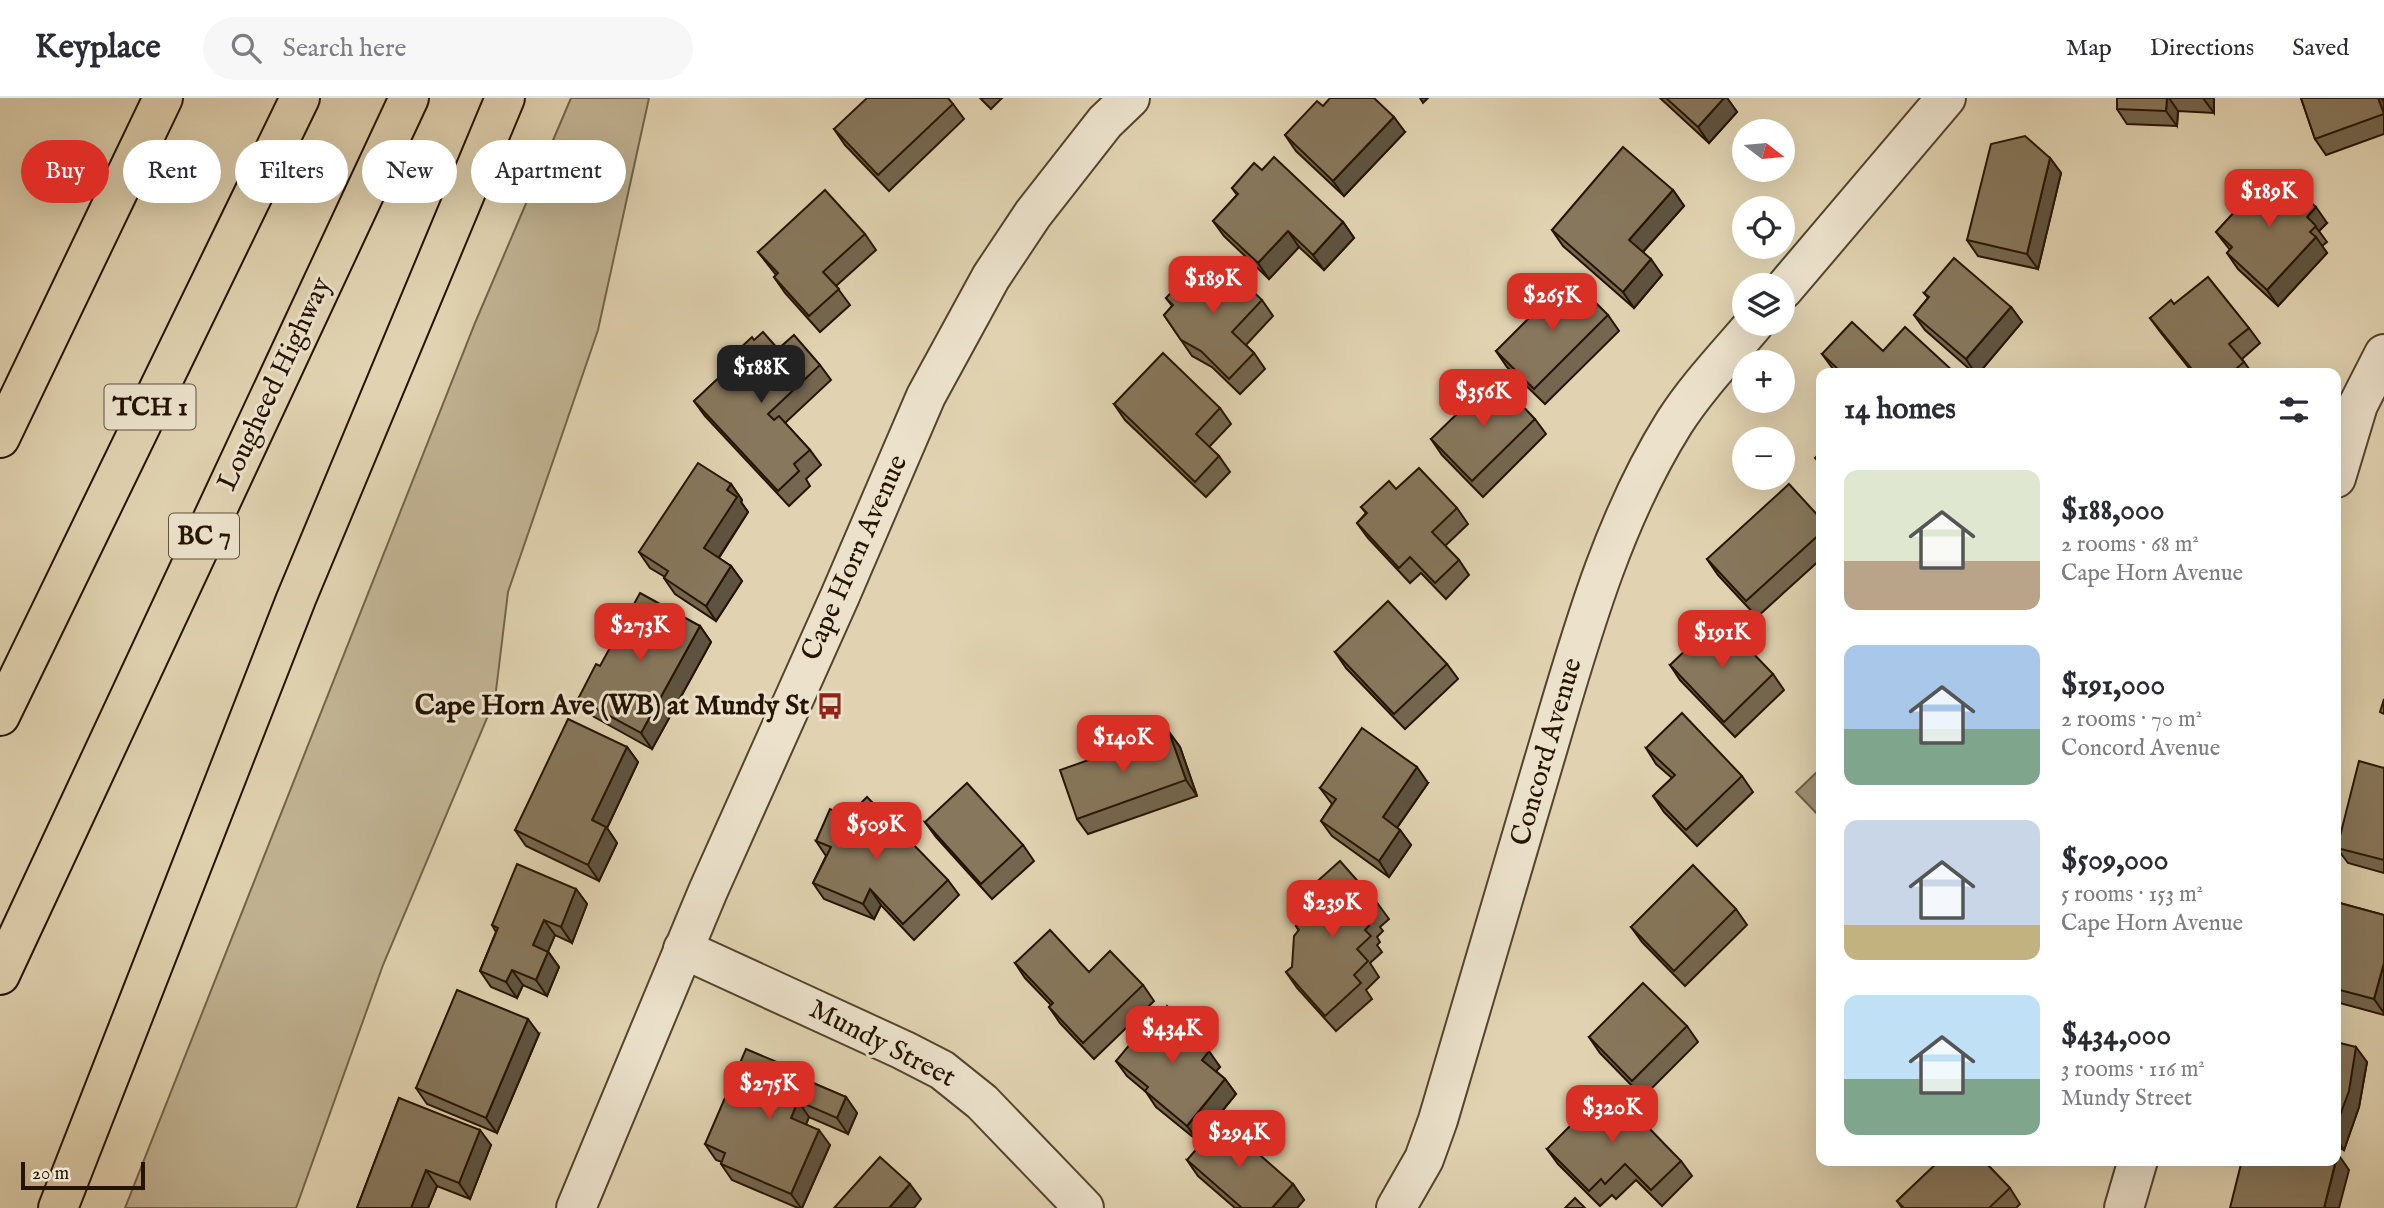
<!DOCTYPE html>
<meta charset="utf-8">
<style>
:root{--surface:#fff;--page:#f7f7f7;--text:#2b2b33;--muted:#7c7c81;--line:#e1e1e2;--accent:#d93025}
body{margin:0;font-family:"IM FELL English",serif;background:var(--page);color:var(--text);height:100vh;display:flex;flex-direction:column;font-size:26px;white-space:nowrap}
*{box-sizing:border-box;margin:0}
p{font-size:23px;color:var(--muted)}
.icon{flex:none;width:38px;height:38px;fill:none;stroke:currentColor;stroke-width:2;stroke-linecap:round;stroke-linejoin:round}
.map{position:relative;flex:1;overflow:hidden}
.side{position:absolute;left:1816px;top:270px;width:525px;height:798px;display:flex;flex-direction:column;background:var(--surface);border-radius:14px;box-shadow:0 7px 28px #0002}
.side>*{flex:none}
.hud{position:absolute;left:21px;top:42px;width:665px;height:63px;display:flex;gap:14px}
.needle{width:46px;rotate:106deg}
.buttons{position:absolute;left:1732px;top:21px;display:grid;gap:14px}
.buttons a{display:grid;place-items:center;width:63px;height:63px;border-radius:50%;background:var(--surface);box-shadow:0 7px 28px #0002;font-size:35px}
.scale{position:absolute;left:21px;bottom:18px;width:124px;box-sizing:border-box;padding-left:7px;border:4px solid #251400;border-top:0;font-size:19px;line-height:24px;white-space:nowrap;color:#251400;-webkit-text-stroke:5px #ece2cc;paint-order:stroke}
.price{position:absolute;translate:-50% -60px;padding:0 16px;border-radius:14px;background:var(--accent);color:#fff;font-size:23px;line-height:46px;filter:drop-shadow(0 2px 4px #0008)}
.price::after{content:'';position:absolute;left:50%;top:42px;width:21px;height:16px;margin-left:-10px;background:inherit;clip-path:polygon(0 0,100% 0,50% 100%)}
.price.active{background:#222;color:#fff}
ul{padding:0;list-style:none}
li{display:flex;align-items:center;gap:21px;height:175px;padding:0 28px}
li span{display:grid;place-items:center;flex:none;width:196px;height:140px;border-radius:14px;color:#555}
li>.icon{margin-inline-start:auto}
span .icon{width:84px;height:84px;fill:#fffc;stroke-width:1}
li b{font-size:30px}
h2{display:flex;justify-content:space-between;align-items:center;height:84px;padding:0 28px;font-size:30px}
.chip{padding:0 24px;border-radius:32px;background:var(--surface);box-shadow:0 7px 28px #0002;font-size:24px;line-height:63px}
.chip.active{background:var(--accent);color:#fff}
header{display:flex;align-items:center;gap:42px;box-sizing:border-box;height:98px;padding:0 35px;background:var(--surface);border-bottom:2px solid var(--line)}
header strong{font-size:33px}
nav{display:flex;gap:38px;margin-inline-start:auto;font-size:24px}
.search{width:490px;height:63px;background:var(--page);display:flex;align-items:center;gap:18px;box-sizing:border-box;padding:0 24px;border-radius:38px;color:var(--muted);font-size:26px}
.map>svg:first-child{display:block}
.green{fill:#c1b393;stroke:#73644a;stroke-width:2}
.water{fill:#a19275;stroke:#6f6046;stroke-width:2}
.lines{fill:none;stroke-linecap:round;stroke-linejoin:round}
.minor-casing{stroke:#54442c;stroke-width:42}
.tertiary-casing{stroke:#54442c;stroke-width:42}
.primary-casing{stroke:#251400;stroke-width:42}
.motorway-casing{stroke:#251400;stroke-width:42}
.minor{stroke:#ece2cc;stroke-width:38}
.tertiary{stroke:#ece2cc;stroke-width:38}
.primary{stroke:#e1d3b1;stroke-width:38}
.motorway{stroke:#e1d3b1;stroke-width:38}
.wall{fill:#74664f;stroke:#251400;stroke-width:2}
.shaded-wall{fill:#5e5340;stroke:#251400;stroke-width:2}
.building{fill:#87775c;stroke:#251400;stroke-width:2}
.labels{text-anchor:middle;dominant-baseline:central;stroke-width:6;stroke-linejoin:round;paint-order:stroke}
.shield{fill:#ece2cc;stroke:#61523d;stroke-width:2}
.shield-label{font-size:26px;font-weight:bold;fill:#251400}
.street-label{font-size:28px;fill:#251400;stroke:#ece2cc}
.poi-label{font-size:28px;font-weight:bold;fill:#251400;stroke:#ece2cc;text-anchor:end}
</style>
<header>
<strong>Keyplace</strong>
<div class="search"><svg class="icon" aria-label="search" viewBox="0 0 24 24"><circle cx="10" cy="10" r="6"/><path d="M15 15l6 6"/></svg>Search here</div>
<nav><a>Map</a><a>Directions</a><a>Saved</a></nav>
</header>
<div class="map">
<svg width="2384" height="1110" viewBox="0 0 2384 1110">
<rect width="100%" height="100%" fill="#e1d3b1"/>
<filter id="stains"><feTurbulence type="fractalNoise" baseFrequency=".00286" numOctaves="4"/><feColorMatrix values="0 0 0 0 .2 0 0 0 0 .09 0 0 0 0 .02 0 0 0 .5 -.17"/></filter>
<radialGradient id="worn" r=".72"><stop offset=".6" stop-color="#630" stop-opacity="0"/><stop offset="1" stop-color="#630" stop-opacity=".3"/></radialGradient>
<!-- green -->
<path class="green" d="M571,0H649L598,232L508,494L495,601L383,867L296,1110H125L475,225Z"/>
<!-- water -->
<path class="water" d="M1818,673L1822,677V721L1796,694Z"/>
<g class="lines">
<defs>
<g id="minor">
<path d="M1783,192L1946,0"/>
<path d="M2336,380L2358,307L2384,256"/>
<path d="M1396,1110L1424,1061L1438,1022C1473,903 1508,784 1543,666C1578,549 1609,429 1674,325C1697,289 1727,258 1754,226"/>
<path d="M2124,1110L2138,1062"/>
</g>
<g id="tertiary">
<path d="M683,851L903,952L942,972L982,1004L1084,1110"/>
<path d="M576,1110L708,793L840,498L926,298L991,179L1033,116L1105,24L1130,0"/>
</g>
<path id="primary" d="M0,877L409,0"/>
<g id="motorway">
<path d="M0,340L163,0"/>
<path d="M0,618L300,0"/>
<path d="M58,1110L296,501L505,0"/>
</g>
</defs>
<!-- minor casing -->
<use href="#minor" class="minor-casing"/>
<!-- tertiary casing -->
<use href="#tertiary" class="tertiary-casing"/>
<!-- primary casing -->
<use href="#primary" class="primary-casing"/>
<!-- motorway casing -->
<use href="#motorway" class="motorway-casing"/>
<!-- minor -->
<use href="#minor" class="minor"/>
<!-- tertiary -->
<use href="#tertiary" class="tertiary"/>
<!-- primary -->
<use href="#primary" class="primary"/>
<!-- motorway -->
<use href="#motorway" class="motorway"/>
</g>
<!-- wall -->
<g class="wall">
<path d="M980,0H1002L991,11Z"/>
<path d="M1660,0H1727L1737,14L1709,45Z"/>
<path d="M2117,0H2214V15L2178,13L2177,28L2127,26L2117,11Z"/>
<path d="M2301,0H2384V36L2326,57L2315,41Z"/>
<path d="M953,6L964,21L889,93L845,47L834,31Z"/>
<path d="M1323,8L1405,34L1344,98L1296,53L1285,37Z"/>
<path d="M2050,60L2061,75L2038,171L1978,158L1967,142Z"/>
<path d="M1262,72L1343,124L1354,140L1324,172L1299,149L1269,181L1224,138L1213,123L1237,97L1232,90Z"/>
<path d="M1673,92L1684,108L1643,154L1662,177L1634,210L1563,148L1552,132Z"/>
<path d="M2260,93L2327,125L2319,133L2327,144L2322,148L2327,155L2278,208L2238,171L2227,155L2230,152L2216,134L2239,109L2236,105Z"/>
<path d="M865,136L876,152L836,188L850,207L820,234L785,195L774,179L776,177L758,154Z"/>
<path d="M1201,183L1262,202L1273,218L1246,247L1254,255L1265,271L1240,296L1212,269L1192,258L1164,217L1172,208L1166,200Z"/>
<path d="M1924,195L2011,209L2022,224L1979,275H1974L1925,232L1914,217L1928,200Z"/>
<path d="M2174,206L2249,230L2260,245L2242,261L2252,275H2193L2161,235L2150,220Z"/>
<path d="M1608,217L1619,233L1545,306L1507,269L1496,253Z"/>
<path d="M754,242L820,267L831,282L785,325L810,352L821,367L806,381L810,388L789,408L705,318L694,303L739,261L735,255Z"/>
<path d="M1883,253L1955,275H1836L1822,256Z"/>
<path d="M1114,306L1220,310L1231,326L1209,349L1219,358L1230,374L1206,399L1125,322Z"/>
<path d="M1535,321L1546,336L1483,399L1442,357L1431,341Z"/>
<path d="M731,386L742,402L741,404L748,414L719,460L731,468L742,483L716,523L675,496L664,480L665,479L650,470L639,454Z"/>
<path d="M1396,391L1457,410L1468,426L1445,448L1459,462L1469,477L1446,501L1421,475L1410,485L1368,440L1357,425L1366,415L1361,409Z"/>
<path d="M1822,422V460L1757,519L1718,477L1707,461Z"/>
<path d="M700,528L711,544L652,651L589,616L578,601L600,568Z"/>
<path d="M1335,554L1447,566L1458,581L1405,631L1346,570Z"/>
<path d="M1670,567L1773,576L1784,592L1735,639L1680,582Z"/>
<path d="M1169,634L1180,649L1197,698L1088,736L1077,721Z"/>
<path d="M627,649L638,664L607,730L617,745L599,783L526,748L515,732Z"/>
<path d="M1646,650L1742,678L1753,694L1697,748L1664,714L1653,698L1672,680L1656,666Z"/>
<path d="M2384,670V775L2348,765L2337,750Z"/>
<path d="M1428,685L1397,730L1400,732L1411,747L1389,779L1332,738L1321,723L1332,706L1320,690Z"/>
<path d="M925,724L1023,747L1034,763L992,801L936,739Z"/>
<path d="M816,743L948,782L959,797L914,842L881,807L874,821L824,801L813,785L826,758Z"/>
<path d="M1312,788L1378,806L1389,821L1380,829L1383,833L1377,839L1380,844L1377,847L1382,854L1370,865L1379,879L1366,892L1372,901L1336,933L1297,890L1286,874L1292,869L1299,833L1296,828L1323,803Z"/>
<path d="M576,791L587,806L572,845L555,837L548,853L559,869L547,898L523,887L517,900L491,889L480,873L496,834L492,827Z"/>
<path d="M2336,804L2384,817V917L2336,904Z"/>
<path d="M1736,811L1747,827L1685,888L1642,844L1631,829Z"/>
<path d="M1015,865L1089,874L1143,887L1154,903L1094,961L1060,925L1049,909L1051,907L1025,880Z"/>
<path d="M1153,925L1210,949L1207,952L1220,969L1216,973L1225,981L1236,996L1198,1043L1156,1009L1146,994L1127,978L1116,963Z"/>
<path d="M1687,928L1698,944L1643,999L1600,955L1589,939Z"/>
<path d="M539,936L497,1035L427,1006L416,990Z"/>
<path d="M2336,944L2367,964L2359,1009L2344,1052L2336,1049Z"/>
<path d="M808,977L813,985L846,999L857,1015L848,1036L809,1019L806,1026L830,1047L802,1110H798L732,1082L721,1066L722,1064L716,1062L705,1046Z"/>
<path d="M399,1000L491,1047L470,1101L437,1088L428,1110H357Z"/>
<path d="M1547,1051L1681,1063L1692,1078L1662,1108L1636,1082L1616,1101L1612,1097L1600,1108L1558,1066Z"/>
<path d="M1187,1062L1293,1086L1304,1102L1297,1110H1235L1198,1078Z"/>
<path d="M1930,1062H1983L2010,1090L2020,1106L2016,1110H1902L1897,1103L1935,1067Z"/>
</g>
<!-- shaded-wall -->
<g class="shaded-wall">
<path d="M1420,0H1428L1423,5Z"/>
<path d="M1724,0H1727L1737,14L1709,45L1698,29Z"/>
<path d="M2167,0H2169L2178,13L2177,28L2166,13Z"/>
<path d="M2203,0H2214V15Z"/>
<path d="M2378,0H2381L2384,4V16Z"/>
<path d="M1394,19L1405,34L1344,98L1333,83Z"/>
<path d="M2050,60L2061,75L2038,171L2027,156Z"/>
<path d="M1673,92L1684,108L1640,157L1629,142Z"/>
<path d="M2316,109L2327,125L2319,133L2307,119Z"/>
<path d="M1343,124L1354,140L1324,172L1313,157Z"/>
<path d="M1288,133L1299,149L1269,181L1258,165Z"/>
<path d="M2316,139L2327,155L2278,208L2267,192Z"/>
<path d="M1651,161L1662,177L1634,210L1623,194Z"/>
<path d="M2011,209L2022,224L1979,275H1975L1966,261Z"/>
<path d="M731,386L742,402L741,404L748,414L715,465L704,450L727,392Z"/>
<path d="M731,468L742,483L716,523L706,508Z"/>
<path d="M700,528L711,544L652,651L641,635Z"/>
<path d="M1169,634L1180,649L1197,698L1186,682Z"/>
<path d="M627,649L638,664L607,730L617,745L599,783L588,767L592,722Z"/>
<path d="M1417,669L1428,685L1393,735L1383,719Z"/>
<path d="M1400,732L1411,747L1389,779L1379,763Z"/>
<path d="M576,791L587,806L572,845L561,829Z"/>
<path d="M870,791L881,807L874,821L863,806Z"/>
<path d="M544,822L555,837L544,863L533,847Z"/>
<path d="M548,854L559,869L547,898L536,882Z"/>
<path d="M2384,865V915L2374,901Z"/>
<path d="M512,872L523,887L517,900L506,884Z"/>
<path d="M528,921L539,936L497,1035L486,1020Z"/>
<path d="M1199,934L1210,949L1204,956L1193,940Z"/>
<path d="M2356,949L2367,964L2359,1009L2344,1052L2336,1040V1028Z"/>
<path d="M1209,953L1220,969L1213,977L1202,962Z"/>
<path d="M1225,981L1236,996L1198,1043L1187,1028Z"/>
<path d="M846,999L857,1015L848,1036L837,1020Z"/>
<path d="M798,1003L809,1019L802,1036L791,1020Z"/>
<path d="M480,1032L491,1047L470,1101L459,1085Z"/>
<path d="M819,1032L830,1047L802,1110H801L791,1096Z"/>
<path d="M2338,1056L2349,1072L2339,1110H2324Z"/>
<path d="M426,1072L437,1088L428,1110H411Z"/>
<path d="M910,1086L921,1101L914,1110H889Z"/>
<path d="M1293,1086L1304,1102L1297,1110H1272Z"/>
</g>
<!-- building -->
<g class="building">
<path d="M867,0H948L953,6L878,77L834,31Z"/>
<path d="M1330,0H1374L1394,19L1333,83L1285,37L1317,3L1323,8Z"/>
<path d="M1666,0H1724L1698,29Z"/>
<path d="M2117,0H2167L2166,13L2117,11Z"/>
<path d="M2301,0H2378L2384,16L2315,41Z"/>
<path d="M2025,38L2050,60L2027,156L1967,142L1991,46Z"/>
<path d="M1623,49L1673,92L1629,142L1651,161L1623,194L1552,132Z"/>
<path d="M1274,59L1343,124L1313,157L1288,133L1258,165L1213,123L1238,96L1232,90L1254,65L1262,72Z"/>
<path d="M2277,73L2316,109L2307,119L2316,128L2310,134L2316,139L2267,192L2227,155L2232,149L2216,134L2240,108L2236,105L2253,86L2260,93Z"/>
<path d="M825,92L865,136L823,174L839,191L809,218L774,179L778,175L758,154Z"/>
<path d="M1954,160L2011,209L1966,261L1914,217L1929,199L1924,195Z"/>
<path d="M1220,162L1262,202L1232,234L1254,255L1229,281L1201,253L1181,242L1164,217L1173,207L1166,200L1191,173L1201,183Z"/>
<path d="M1570,179L1608,217L1534,291L1496,253Z"/>
<path d="M2208,179L2249,230L2229,246L2244,264L2231,275H2195L2150,220L2171,202L2174,206Z"/>
<path d="M1852,224L1883,253L1905,229L1955,275H1842L1822,256Z"/>
<path d="M763,234L778,251L794,237L820,267L768,316L774,322L779,318L810,352L794,366L799,373L778,393L694,303L740,260L735,255L752,239L754,242Z"/>
<path d="M1163,255L1220,310L1196,336L1219,358L1195,384L1114,306Z"/>
<path d="M1495,279L1535,321L1472,383L1431,341Z"/>
<path d="M1822,353V367L1815,360Z"/>
<path d="M698,365L731,386L727,392L737,399L704,450L731,468L706,508L664,480L668,473L639,454Z"/>
<path d="M1419,370L1457,410L1432,434L1459,462L1435,485L1410,459L1399,470L1357,425L1367,415L1361,409L1389,383L1396,391Z"/>
<path d="M1789,386L1822,422V434L1746,503L1707,461Z"/>
<path d="M640,495L700,528L641,635L578,601L596,566L600,568Z"/>
<path d="M1388,503L1447,566L1394,616L1335,554Z"/>
<path d="M1719,520L1773,576L1724,624L1670,567Z"/>
<path d="M2384,601V616L2380,614Z"/>
<path d="M1682,615L1742,678L1686,732L1653,698L1675,677L1646,650Z"/>
<path d="M568,621L627,649L592,722L606,729L588,767L515,732Z"/>
<path d="M1362,630L1417,669L1383,719L1400,732L1379,763L1321,723L1336,701L1320,690Z"/>
<path d="M1169,634L1186,682L1077,721L1060,672Z"/>
<path d="M2359,663L2384,670V762L2337,750Z"/>
<path d="M967,685L1023,747L981,786L925,724Z"/>
<path d="M867,699L948,782L903,826L870,791L863,806L813,785L831,749L816,743L830,711L847,719Z"/>
<path d="M1340,763L1378,806L1369,813L1372,817L1366,824L1369,828L1365,832L1371,838L1357,851L1368,863L1354,877L1361,885L1325,918L1286,874L1292,869L1294,838L1299,832L1296,828L1324,802L1312,788Z"/>
<path d="M517,766L576,791L561,829L544,822L533,847L548,854L536,882L512,872L506,884L480,873L498,830L492,827Z"/>
<path d="M1693,767L1736,811L1674,873L1631,829Z"/>
<path d="M2336,804L2384,817V865L2374,901L2336,891Z"/>
<path d="M1050,832L1089,874L1110,853L1143,887L1083,945L1049,909L1053,905L1015,865Z"/>
<path d="M1643,885L1687,928L1632,983L1589,939Z"/>
<path d="M457,892L528,921L486,1020L416,990Z"/>
<path d="M1167,908L1199,934L1193,940L1209,953L1202,962L1225,981L1187,1028L1145,993L1148,989L1116,963L1150,922L1153,925Z"/>
<path d="M2336,944L2356,949L2349,993L2336,1028Z"/>
<path d="M746,951L808,977L806,982L846,999L837,1020L798,1003L791,1020L819,1032L791,1096L721,1066L725,1055L705,1046Z"/>
<path d="M1609,989L1681,1063L1651,1092L1625,1066L1605,1086L1601,1081L1589,1093L1547,1051Z"/>
<path d="M399,1000L480,1032L459,1085L426,1072L411,1110H357Z"/>
<path d="M1221,1023L1293,1086L1272,1110H1242L1187,1062Z"/>
<path d="M880,1059L910,1086L889,1110H834Z"/>
<path d="M1934,1062H1983L2010,1090L1989,1110H1904L1897,1103L1937,1065Z"/>
<path d="M2242,1062H2336L2324,1110H2230Z"/>
<path d="M1575,1100L1585,1110H1565Z"/>
</g>
<!-- icons -->
<defs>
<symbol id="bus-bare" viewBox="-9 -9 18 18"><path d="M-5-6H5V4H4V6H2V4H-2V6H-4V4H-5ZM-3.5-4V0h7V-4ZM-3.5 1.2v1.5H-2V1.2ZM2 1.2v1.5H3.5V1.2Z" fill="#8f2418" stroke="#ece2cc" stroke-width="2.5" paint-order="stroke"/></symbol>
</defs>
<g fill-rule="evenodd">
<use href="#bus-bare" x="811" y="589" width="38" height="38"/>
</g>
<g class="labels">
<!-- shield labels -->
<g class="shield">
<rect x="104.5" y="286.5" width="91" height="45" rx="5"/>
<rect x="169" y="415.5" width="70" height="45" rx="5"/>
</g>
<g class="shield-label">
<text x="150" y="309">TCH 1</text>
<text x="204" y="438">BC 7</text>
</g>
<!-- street labels -->
<g class="street-label">
<text transform="translate(275 286) rotate(-65)">Lougheed Highway</text>
<text transform="translate(855 460) rotate(-66)">Cape Horn Avenue</text>
<text transform="translate(1547 654) rotate(-74)">Concord Avenue</text>
<text transform="translate(882 946) rotate(27)">Mundy Street</text>
</g>
<!-- poi labels -->
<g class="poi-label">
<text x="809" y="608">Cape Horn Ave (WB) at Mundy St</text>
</g>
</g>
<rect width="100%" height="100%" filter="url(#stains)"/>
<rect width="100%" height="100%" fill="url(#worn)"/>
</svg>
<div class="buttons">
<a><svg class="needle" viewBox="-14 -14 28 28"><path d="M0-13l5 13h-10z" fill="#e53935"/><path d="M0 13l5-13h-10z" fill="#7c7c81"/></svg></a>
<a><svg class="icon" aria-label="locate" viewBox="0 0 24 24"><circle cx="12" cy="12" r="6"/><path d="M12 2v4M12 18v4M2 12h4M18 12h4"/></svg></a>
<a><svg class="icon" aria-label="layers" viewBox="0 0 24 24"><path d="M12 4l9 5-9 5-9-5zM3 14l9 5 9-5"/></svg></a>
<a>+</a>
<a>−</a>
</div>
<div class="scale">20 m</div>
<b class="price" style="left:2269px;top:131px">$189K</b>
<b class="price" style="left:1213px;top:218px">$189K</b>
<b class="price" style="left:1552px;top:235px">$265K</b>
<b class="price active" style="left:761px;top:307px">$188K</b>
<b class="price" style="left:1483px;top:331px">$356K</b>
<b class="price" style="left:640px;top:565px">$273K</b>
<b class="price" style="left:1722px;top:572px">$191K</b>
<b class="price" style="left:1123px;top:677px">$140K</b>
<b class="price" style="left:876px;top:764px">$509K</b>
<b class="price" style="left:1332px;top:842px">$239K</b>
<b class="price" style="left:1172px;top:968px">$434K</b>
<b class="price" style="left:769px;top:1023px">$275K</b>
<b class="price" style="left:1612px;top:1047px">$320K</b>
<b class="price" style="left:1239px;top:1072px">$294K</b>
<div class="hud">
<a class="chip active">Buy</a>
<a class="chip">Rent</a>
<a class="chip">Filters</a>
<a class="chip">New</a>
<a class="chip">Apartment</a>
</div>
<section class="side">
<h2>14 homes<svg class="icon" aria-label="filters" viewBox="0 0 24 24"><path d="M4 7h16M4 17h16"/><circle cx="9" cy="7" r="2"/><circle cx="15" cy="17" r="2"/></svg></h2>
<ul>
<li><span style="background:linear-gradient(#dfe7d0 65%,#b9a48a 0)"><svg class="icon" aria-label="home" viewBox="0 0 24 24"><path d="M3 11l9-7 9 7M6 9v11h12V9"/></svg></span><div><b>$188,000</b><p>2 rooms · 68 m²</p><p>Cape Horn Avenue</p></div></li>
<li><span style="background:linear-gradient(#a9c7e8 60%,#7fa58c 0)"><svg class="icon" aria-label="home" viewBox="0 0 24 24"><path d="M3 11l9-7 9 7M6 9v11h12V9"/></svg></span><div><b>$191,000</b><p>2 rooms · 70 m²</p><p>Concord Avenue</p></div></li>
<li><span style="background:linear-gradient(#c9d6e8 75%,#c2b280 0)"><svg class="icon" aria-label="home" viewBox="0 0 24 24"><path d="M3 11l9-7 9 7M6 9v11h12V9"/></svg></span><div><b>$509,000</b><p>5 rooms · 153 m²</p><p>Cape Horn Avenue</p></div></li>
<li><span style="background:linear-gradient(#bfe0f5 60%,#7fa58c 0)"><svg class="icon" aria-label="home" viewBox="0 0 24 24"><path d="M3 11l9-7 9 7M6 9v11h12V9"/></svg></span><div><b>$434,000</b><p>3 rooms · 116 m²</p><p>Mundy Street</p></div></li>
</ul>
</section>
</div>
